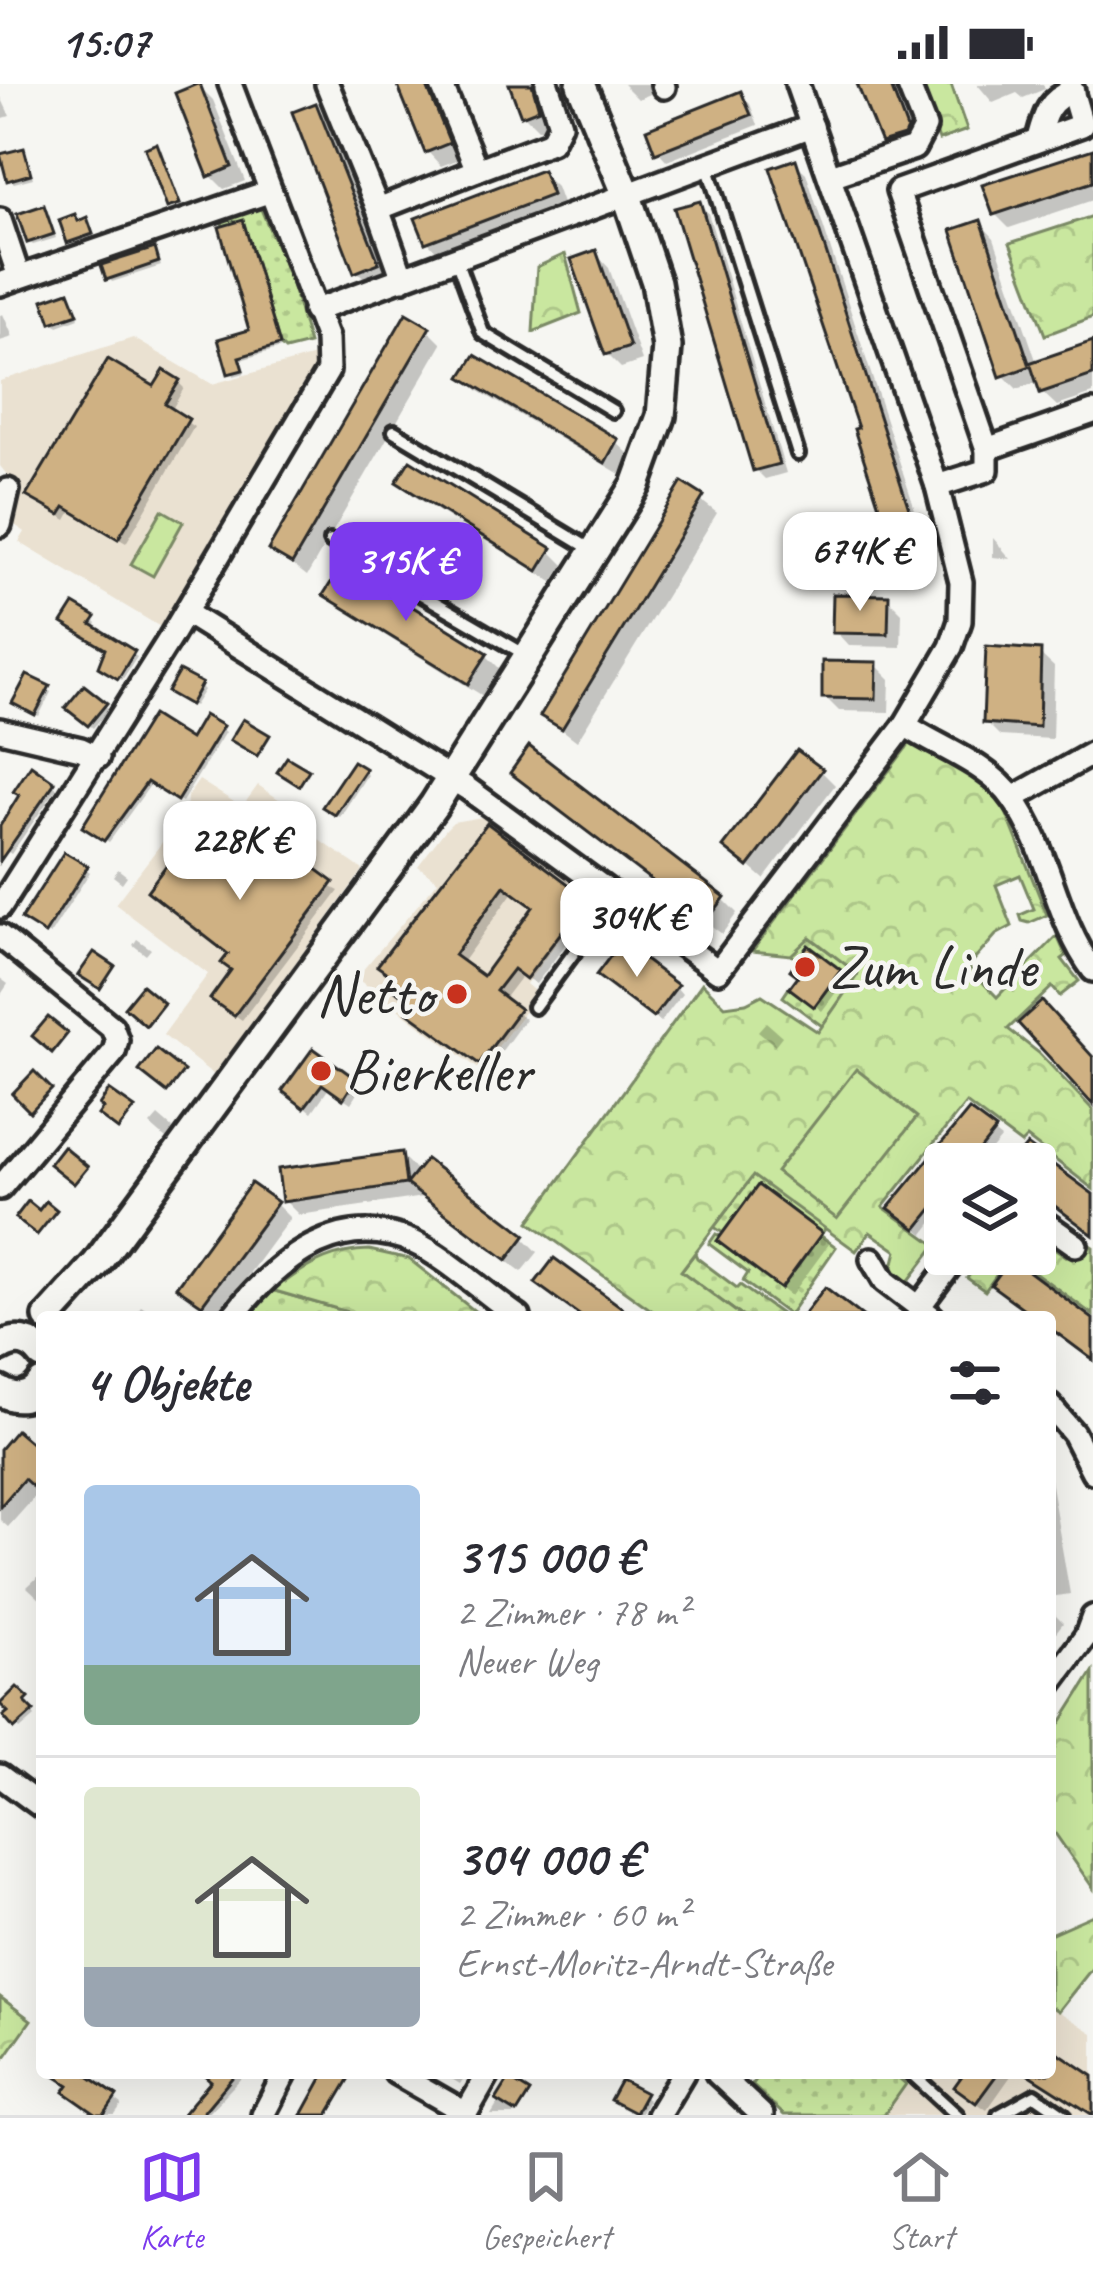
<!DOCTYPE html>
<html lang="de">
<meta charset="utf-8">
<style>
:root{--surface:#fff;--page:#f7f7f7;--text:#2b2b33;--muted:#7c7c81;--line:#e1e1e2;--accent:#7c3aed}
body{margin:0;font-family:Caveat,sans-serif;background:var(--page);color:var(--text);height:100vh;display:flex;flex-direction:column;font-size:45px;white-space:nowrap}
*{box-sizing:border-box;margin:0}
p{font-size:39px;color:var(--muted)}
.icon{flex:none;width:66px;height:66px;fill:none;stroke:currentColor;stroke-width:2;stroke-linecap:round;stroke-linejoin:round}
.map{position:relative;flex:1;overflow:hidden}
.sheet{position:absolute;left:36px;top:1227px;width:1020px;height:768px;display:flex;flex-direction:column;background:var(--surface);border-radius:12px;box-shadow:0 12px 48px #0002}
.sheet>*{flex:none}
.buttons{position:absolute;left:924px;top:1059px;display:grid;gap:24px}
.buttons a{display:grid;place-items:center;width:132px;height:132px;border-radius:12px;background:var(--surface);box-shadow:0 12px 48px #0002;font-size:60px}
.price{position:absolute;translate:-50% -102px;padding:0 27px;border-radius:24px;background:#fff;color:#222;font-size:39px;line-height:78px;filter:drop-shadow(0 3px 6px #0008)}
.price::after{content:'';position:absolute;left:50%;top:72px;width:36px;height:27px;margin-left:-18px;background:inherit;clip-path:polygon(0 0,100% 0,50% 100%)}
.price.on{background:var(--accent);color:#fff}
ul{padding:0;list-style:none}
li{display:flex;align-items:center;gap:36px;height:300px;padding:0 48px}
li+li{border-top:3px solid var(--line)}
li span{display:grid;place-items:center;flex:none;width:336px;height:240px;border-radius:12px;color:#555}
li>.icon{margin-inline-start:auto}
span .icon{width:144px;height:144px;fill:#fffc;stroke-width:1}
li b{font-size:51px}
h2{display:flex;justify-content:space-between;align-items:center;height:144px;padding:0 48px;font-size:51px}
.status{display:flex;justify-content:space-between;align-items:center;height:84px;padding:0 60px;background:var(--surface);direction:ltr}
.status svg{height:33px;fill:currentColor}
.dock{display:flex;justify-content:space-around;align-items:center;height:168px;border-top:3px solid var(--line);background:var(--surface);font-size:33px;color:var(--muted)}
.dock a{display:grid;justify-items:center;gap:6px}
.dock .on{color:var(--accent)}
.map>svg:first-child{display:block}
.built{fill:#eae1d1}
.grass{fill:url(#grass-dots);stroke:#7a8965;stroke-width:3}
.forest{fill:url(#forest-crowns);stroke:#7a8965;stroke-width:3}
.pitch{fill:#c9e79f;stroke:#7a8965;stroke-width:3}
.shadow{fill:#0003;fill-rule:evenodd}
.building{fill:#cfb183;stroke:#2b2b2b;stroke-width:3;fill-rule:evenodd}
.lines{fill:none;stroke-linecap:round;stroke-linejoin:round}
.service-casing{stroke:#2b2b2b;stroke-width:20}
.minor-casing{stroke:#2b2b2b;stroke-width:30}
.tertiary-casing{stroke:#2b2b2b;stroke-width:36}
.service{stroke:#f6f6f2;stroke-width:10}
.minor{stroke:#f6f6f2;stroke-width:21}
.tertiary{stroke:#f6f6f2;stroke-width:27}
.poi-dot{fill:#c8321e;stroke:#f6f6f2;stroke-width:4.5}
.labels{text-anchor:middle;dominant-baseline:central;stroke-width:9;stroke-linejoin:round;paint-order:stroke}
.poi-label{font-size:60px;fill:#2b2b2b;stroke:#f6f6f2;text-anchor:start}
</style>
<div class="status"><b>15:07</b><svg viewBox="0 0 49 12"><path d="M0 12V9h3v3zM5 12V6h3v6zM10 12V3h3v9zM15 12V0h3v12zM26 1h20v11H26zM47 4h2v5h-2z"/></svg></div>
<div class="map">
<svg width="1093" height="2031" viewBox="0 0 1093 2031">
<defs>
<pattern id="grass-dots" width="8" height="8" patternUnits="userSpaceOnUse" patternTransform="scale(3)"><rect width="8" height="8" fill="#c9e79f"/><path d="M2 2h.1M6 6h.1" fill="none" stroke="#adc689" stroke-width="1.8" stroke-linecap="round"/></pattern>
<pattern id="forest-crowns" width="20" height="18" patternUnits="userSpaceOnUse" patternTransform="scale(3)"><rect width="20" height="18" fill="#c9e79f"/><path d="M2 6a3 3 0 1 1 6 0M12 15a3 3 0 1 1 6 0" fill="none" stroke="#adc689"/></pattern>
</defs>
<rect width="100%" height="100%" fill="#f6f6f2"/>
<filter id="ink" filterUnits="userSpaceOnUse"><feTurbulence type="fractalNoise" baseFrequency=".00833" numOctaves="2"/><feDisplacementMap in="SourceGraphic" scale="24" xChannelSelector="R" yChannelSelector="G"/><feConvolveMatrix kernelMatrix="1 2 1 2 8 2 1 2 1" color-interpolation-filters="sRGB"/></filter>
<g filter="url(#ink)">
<!-- built -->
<g class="built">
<path d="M133,254L212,300L318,271V279L162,544L19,458L25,448L12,439V397L0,382V297Z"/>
<path d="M199,696L242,723L258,701L299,729L294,738L363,786L214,991L163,951L208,890L115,820L186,727L187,713Z"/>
<path d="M482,733L494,737L593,809L526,900L538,910L480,986L356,894L438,797L418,782L446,745L453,738Z"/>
<path d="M1050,1922L1093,1949V2031H884L906,2000L893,1989H1050Z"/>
</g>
<!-- grass -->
<g class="grass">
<path d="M260,123L290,193L309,260L285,266L280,261L243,137L223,142L221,133Z"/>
<path d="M809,853L859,890L822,942L783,913L789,904L814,922L841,887L808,862L797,875L791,871Z"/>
<path d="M753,1091L826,1144L822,1149L758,1101L723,1149L714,1143Z"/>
<path d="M716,1150L720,1152L718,1157L820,1151L836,1163L789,1231L743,1197L748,1189L709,1160Z"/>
<path d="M695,1169L697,1174L737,1204L740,1201L785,1233H743L681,1187Z"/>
<path d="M268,1205L365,1233H244Z"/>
<path d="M761,1989H893L906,2000L884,2031H784L752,2001Z"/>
</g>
<!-- forest -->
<g class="forest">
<path d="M918,0H951L967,46L939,56Z"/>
<path d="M1093,132V233L1045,251L1010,159Z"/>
<path d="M565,170L581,229L533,248L537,183Z"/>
<path d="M913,655L982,693L999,711L1047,831L1029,839L1022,837L1020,831L1034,825L1020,791L996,801L1012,842L996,851L968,883L997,913L1057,852L1066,872L1062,875L1079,897L1060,912L1052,903L1008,945L1039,969L1093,1026V1105L1027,1054L1021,1060L966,1019L883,1123L936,1161L904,1203L892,1186L897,1167L870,1148L856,1167L753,1092L681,1187L743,1233H661L529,1138L702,899L725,922L746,919L762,911L818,948L858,890L810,853L791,871L752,867Z"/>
<path d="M1035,1151L1066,1172L1072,1165L1088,1160L1093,1163V1231L1011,1171L985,1207L967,1194L985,1170H1035Z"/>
<path d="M369,1166L409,1175L481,1232L365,1233L268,1205L279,1193L285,1198C312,1178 336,1167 369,1166Z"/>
<path d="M1093,1588V1804L1050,1742V1656Z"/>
<path d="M1093,1831V1883L1058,1927L1050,1922V1850Z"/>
<path d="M0,1913L31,1936L0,1980Z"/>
</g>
<!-- pitch -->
<g class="pitch">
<path d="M162,426L183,438L153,492L131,480Z"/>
<path d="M856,985L917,1033L837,1135L776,1088Z"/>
</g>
<!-- shadow -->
<g class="shadow">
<path d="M400,0H433L462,74L441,82L427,67Z"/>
<path d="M512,0H544L552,40L538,45L524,31Z"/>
<path d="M623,0H656L658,7L638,15Z"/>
<path d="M861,0H896L920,61L897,72L883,58Z"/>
<path d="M977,0H1043L1045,5L1023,14L1017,9L993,19Z"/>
<path d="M199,2L213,16L245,97L224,105L210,91Z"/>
<path d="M0,11L10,32L0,35Z"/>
<path d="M741,11L750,20L758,41L667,77L658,67Z"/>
<path d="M315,22L330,36L391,193L371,201L357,187Z"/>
<path d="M23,67L33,94L14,99L10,96Z"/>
<path d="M1093,68V116L1009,144L995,130Z"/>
<path d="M795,79L806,89L921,444L900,452L889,441L861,346Z"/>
<path d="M542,89L556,103L564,125L441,172L427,157Z"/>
<path d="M699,120L708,129L786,389L765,395L756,386Z"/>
<path d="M44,125L56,154L33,161L29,158Z"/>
<path d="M75,133L80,139L87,137L95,154L74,161L70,157Z"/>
<path d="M242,139L281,264L241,276L245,289L234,292L222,257L253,248Z"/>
<path d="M980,139L994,154L1037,279L1093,260V310L1057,322L1042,308L1039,298L1017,305L1003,291Z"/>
<path d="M154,167L161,182L112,198L109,194Z"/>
<path d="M595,169L609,184L642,277L621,284L607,270Z"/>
<path d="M69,210L79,234L58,242L54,238Z"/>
<path d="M3,230L13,253L0,257V231Z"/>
<path d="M428,246L442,260L307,492L272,465Z"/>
<path d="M476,275L616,358L631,372L620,390L479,307L465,293Z"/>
<path d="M178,298L184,304L171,327L194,343L126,459L72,427L67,436L37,418L155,306Z"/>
<path d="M399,398L550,467L564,481L553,498L414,412Z"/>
<path d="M683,402L717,429L577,657L543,631Z"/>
<path d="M993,454L1011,475L993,473Z"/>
<path d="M327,510L486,571L500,585L483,612L341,524Z"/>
<path d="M887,514L902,529L901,563L849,562L835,547Z"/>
<path d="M94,536L97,539L94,545L137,573L122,596L103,585L108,566L70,542Z"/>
<path d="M1039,569L1054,583L1052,655L1000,652L986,638Z"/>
<path d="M876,581L890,595L889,628L839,627L825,613Z"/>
<path d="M200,602L204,606L194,622L175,611Z"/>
<path d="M48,605L51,608L39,632L20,622Z"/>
<path d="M85,605L109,625L93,644L69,624Z"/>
<path d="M221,645L225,648L182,718L151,700L109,758L90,746L191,659Z"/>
<path d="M31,686L57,704L11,770L0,762V741L3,743L22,712Z"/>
<path d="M364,687L367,691L340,733L330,726Z"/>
<path d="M821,687L835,701L764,795L727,763Z"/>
<path d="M528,702L723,815L737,829L722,850Z"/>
<path d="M488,743L593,824L536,900L522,891L503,916L525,935L488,986L419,935L416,920ZM513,808L536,824L483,896L461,880Z"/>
<path d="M211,747L217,754L214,759L229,768L274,774L339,807L242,936L220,921L234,887L231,871L158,813Z"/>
<path d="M86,785L90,788L50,851L29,838Z"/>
<path d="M118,785L127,792L122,799L113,792Z"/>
<path d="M137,855L151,865L146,871L133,861Z"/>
<path d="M808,865L846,895L822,927L800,910Z"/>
<path d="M0,894L8,900L0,912Z"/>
<path d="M607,898L676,903L682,910L661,938Z"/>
<path d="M766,938L782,952L775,961L758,947Z"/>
<path d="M314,968L361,1003L351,1019L329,1004L312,1028L293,1013Z"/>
<path d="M969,1030L1001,1055L980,1080H945V1123L924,1150L898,1130Z"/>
<path d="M158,1032L173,1045L166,1055L150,1041Z"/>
<path d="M401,1071L415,1085L416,1092L524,1154L538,1168L522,1188L423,1113L299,1131L285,1117Z"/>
<path d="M276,1120L290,1134L217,1233L180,1203Z"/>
<path d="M820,1151L829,1160L791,1212L730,1165Z"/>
<path d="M141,1222L157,1233H133Z"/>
<path d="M0,1370L42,1372V1409L40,1407L8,1443L0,1436Z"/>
<path d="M1050,1395L1070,1510L1050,1513Z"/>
<path d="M42,1489V1517L27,1503Z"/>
<path d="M1050,1526L1063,1539L1050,1556Z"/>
<path d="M17,1607L30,1620L27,1624L35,1633L20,1646L8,1632Z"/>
<path d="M1050,1966L1093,1995V2031L1027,1989H1050Z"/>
<path d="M51,1989H79L122,2021L115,2031H99L72,2002Z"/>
<path d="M220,1989H246L206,2031L195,2021Z"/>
<path d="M442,1989H467L460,2000Z"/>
<path d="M968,1989H1013L987,2026L967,2012Z"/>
<path d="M510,2000L529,2012L517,2031H491Z"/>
<path d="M644,2012L648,2016L640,2030L618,2019Z"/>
</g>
<!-- building -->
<g class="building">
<path d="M197,0H200L232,83L208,93L175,9Z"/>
<path d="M397,0H426L450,59L425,69Z"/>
<path d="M509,0H532L539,25L521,32Z"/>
<path d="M857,0H890L907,45L904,52L881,59Z"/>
<path d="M741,7L751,31L655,69L646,45Z"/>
<path d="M316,19L379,179L354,189L292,28Z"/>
<path d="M157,59L180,120L167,124L145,64Z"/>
<path d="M24,64L31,90L7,97L0,70Z"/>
<path d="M1093,65V98L993,131L982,101Z"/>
<path d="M796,75L912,434L886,443L854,345L858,344L770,84Z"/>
<path d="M542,86L552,111L425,159L415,134Z"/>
<path d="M700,117L779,380L753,387L674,124Z"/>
<path d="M44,121L54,150L27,159L17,130Z"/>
<path d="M75,130L78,137L87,133L93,150L67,159L59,136Z"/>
<path d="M243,136L280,261L239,273L243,286L228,290L218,255L249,246L219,143Z"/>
<path d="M981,136L1029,279L1093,257V291L1040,309L1031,282L1000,293L951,146Z"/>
<path d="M155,164L159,178L106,196L101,181Z"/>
<path d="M596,166L630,263L605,271L571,175Z"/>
<path d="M69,207L78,230L51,239L43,216Z"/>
<path d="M406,229L430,243L292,480L268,466Z"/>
<path d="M475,271L618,355L605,379L461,293Z"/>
<path d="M108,275L154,302L164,286L180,296L165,320L189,335L118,455L65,423L60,431L26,412Z"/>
<path d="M410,376L552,464L538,487L396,398Z"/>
<path d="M682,398L704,412L562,645L540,632Z"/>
<path d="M343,480L488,569L468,600L323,511Z"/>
<path d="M833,510L889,511L888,550L832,549Z"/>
<path d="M74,520L96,533L91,540L135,567L118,595L98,583L105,565L62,539Z"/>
<path d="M986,562L1041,566L1039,643L983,639Z"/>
<path d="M822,577L877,578L876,615L822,614Z"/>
<path d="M179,587L202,599L190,621L167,608Z"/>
<path d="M27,591L50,602L35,631L12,619Z"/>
<path d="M84,601L107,619L88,642L65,624Z"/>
<path d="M152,631L190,655L204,631L223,642L177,717L147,698L104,757L82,743Z"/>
<path d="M243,635L270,651L257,672L230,656Z"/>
<path d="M529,662L725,813L706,838L510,689Z"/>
<path d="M797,666L823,685L748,783L723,763Z"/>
<path d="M287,673L309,686L299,702L277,688Z"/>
<path d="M353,677L366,685L335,731L322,723Z"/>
<path d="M31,681L55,698L0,777V742L19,711L13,708Z"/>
<path d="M200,736L213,745L209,752L228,764L240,746L273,770L281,759L334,798L234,932L210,915L231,886L221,879L228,870L147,807Z"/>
<path d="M487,739L587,814L526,895L513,885L496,907L520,925L479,980L407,928L413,920L385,898L390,891L377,882ZM504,802L533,823L483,892L454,871Z"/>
<path d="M64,768L88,782L45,850L21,835Z"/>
<path d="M621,858L678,901L653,934L596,891Z"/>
<path d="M808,861L841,886L814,923L789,904L798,892L790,886Z"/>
<path d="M94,868L115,882L100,905L78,891Z"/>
<path d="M142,901L164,919L146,942L124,923Z"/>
<path d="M1042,917L1093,973V1021L1018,939Z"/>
<path d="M48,933L68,949L52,969L32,952Z"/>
<path d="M313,964L356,995L343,1015L322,1000L304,1024L282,1007Z"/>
<path d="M156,965L184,987L167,1009L139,987Z"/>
<path d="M34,987L52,1005L30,1028L12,1010Z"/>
<path d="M109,1006L135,1024L118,1046L98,1031L103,1024L99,1021Z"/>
<path d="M969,1026L996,1046L969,1080H945V1109L916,1145L888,1124Z"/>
<path d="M1027,1061L1093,1110V1151L1035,1107V1080H1011Z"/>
<path d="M63,1062L88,1083L74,1100L49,1080Z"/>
<path d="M402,1068L406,1100L282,1118L278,1085Z"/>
<path d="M426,1075L526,1151L507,1176L406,1100Z"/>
<path d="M251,1099L278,1118L202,1221L176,1203Z"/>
<path d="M758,1101L822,1149L781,1205L717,1157Z"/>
<path d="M28,1117L39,1126L46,1117L57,1126L37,1151L15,1134Z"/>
<path d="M554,1174L635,1233H582L535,1199Z"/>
<path d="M1011,1174L1093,1235V1276L1050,1244V1233H1035L991,1201Z"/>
<path d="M825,1203L864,1233H802Z"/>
<path d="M16,1346L42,1368V1411L24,1395L0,1423V1365Z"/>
<path d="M17,1603L29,1614L25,1618L34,1627L14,1645L3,1632L8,1628L0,1620Z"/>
<path d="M1050,1963L1093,1992V2031L1027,1989H1050Z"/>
<path d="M50,1989H84L117,2012L104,2031H97L64,2008L69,2001Z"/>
<path d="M202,1989H236L201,2031H182L211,1997Z"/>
<path d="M325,1989H353L328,2031H302Z"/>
<path d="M964,1989H998L976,2019L954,2003Z"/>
<path d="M509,1995L530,2008L517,2029L496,2016Z"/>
<path d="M621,1996L646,2009L635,2029L610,2016Z"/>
</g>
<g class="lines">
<defs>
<g id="service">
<path d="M707,81L798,370"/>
<path d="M456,175L483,249L613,327"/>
<path d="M394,347L592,466"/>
<path d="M330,457L526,571"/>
<path d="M534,923L614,814"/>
<path d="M911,1989L957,2031"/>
<path d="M999,2031L1035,2011L1064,2031"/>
</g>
<g id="minor">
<path d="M327,0L378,125L477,86L441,0"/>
<path d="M663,0L664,3"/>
<path d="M1038,55C1044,32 1048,15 1073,7"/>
<path d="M477,86L551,58L560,40L547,0"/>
<path d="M831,92L914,64L925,43L908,0"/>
<path d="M378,125L403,195"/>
<path d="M0,136L19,193"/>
<path d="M0,200L268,108"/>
<path d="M314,227L812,42"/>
<path d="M987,365L898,107L1082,41L1070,0"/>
<path d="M937,402L987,386V365L1093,328"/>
<path d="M0,441L8,406"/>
<path d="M186,529L468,705L718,887L905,641L951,563L960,537L961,498L937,402L797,0"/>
<path d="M905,641C939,664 989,680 1013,715C1050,766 1055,835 1093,886"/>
<path d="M0,646L81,665L98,673"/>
<path d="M1013,714L1093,669"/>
<path d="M0,823L170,554L328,287L327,255L230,0"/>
<path d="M0,852L112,943L117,956L114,968L0,1104"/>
<path d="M1035,1132L1076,1161"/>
<path d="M872,1175L885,1197L932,1233"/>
<path d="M919,1223L959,1170"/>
<path d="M232,1233C276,1177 339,1126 413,1158C445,1172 488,1212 519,1233"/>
<path d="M1050,1322L1073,1349L1093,1388"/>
<path d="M1050,1600L1086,1552L1093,1533"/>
<path d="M0,1692L42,1723"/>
<path d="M396,1989L466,2029"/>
<path d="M717,1989L762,2031"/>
<path d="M263,2031L285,1989"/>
<path d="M465,2031L489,1989"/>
<path d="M658,2031L683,1989"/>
</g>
<g id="tertiary">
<path d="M48,1233L97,1179L434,721L636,401L661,332L667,263L656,198L626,109L581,0"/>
<path d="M0,1263C16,1253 31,1256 42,1271"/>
<path d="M0,1307C16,1317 31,1314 42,1299"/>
</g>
</defs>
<!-- service casing -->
<use href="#service" class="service-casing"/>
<!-- minor casing -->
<use href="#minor" class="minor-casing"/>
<!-- tertiary casing -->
<use href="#tertiary" class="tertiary-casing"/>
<!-- service -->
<use href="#service" class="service"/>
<!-- minor -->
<use href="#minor" class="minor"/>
<!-- tertiary -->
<use href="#tertiary" class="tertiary"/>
</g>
</g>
<!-- markers -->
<g class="poi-dot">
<circle cx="805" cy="883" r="12"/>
<circle cx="457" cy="910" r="12"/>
<circle cx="321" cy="987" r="12"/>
</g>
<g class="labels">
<!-- poi labels -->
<g class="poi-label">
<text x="829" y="883">Zum Linde</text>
<text x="433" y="910" text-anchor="end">Netto</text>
<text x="345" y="987">Bierkeller</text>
</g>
</g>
</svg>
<div class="buttons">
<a><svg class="icon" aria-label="layers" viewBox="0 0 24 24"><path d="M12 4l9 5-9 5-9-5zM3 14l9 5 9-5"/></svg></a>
</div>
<b class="price" style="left:860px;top:530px">674K €</b>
<b class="price on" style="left:406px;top:540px">315K €</b>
<b class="price" style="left:240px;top:819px">228K €</b>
<b class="price" style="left:637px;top:896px">304K €</b>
<section class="sheet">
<h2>4 Objekte<svg class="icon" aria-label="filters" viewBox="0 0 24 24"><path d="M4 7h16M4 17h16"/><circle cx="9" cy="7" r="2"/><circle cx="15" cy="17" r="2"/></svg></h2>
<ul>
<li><span style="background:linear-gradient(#a9c7e8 75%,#7fa58c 0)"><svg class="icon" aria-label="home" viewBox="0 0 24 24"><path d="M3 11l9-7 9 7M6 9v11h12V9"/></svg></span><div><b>315 000 €</b><p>2 Zimmer · 78 m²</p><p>Neuer Weg</p></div></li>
<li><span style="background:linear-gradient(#dfe7d0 75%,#9aa5b1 0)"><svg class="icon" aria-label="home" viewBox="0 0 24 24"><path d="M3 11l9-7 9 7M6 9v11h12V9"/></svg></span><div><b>304 000 €</b><p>2 Zimmer · 60 m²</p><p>Ernst-Moritz-Arndt-Straße</p></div></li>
</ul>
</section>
</div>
<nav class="dock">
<a class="on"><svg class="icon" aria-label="map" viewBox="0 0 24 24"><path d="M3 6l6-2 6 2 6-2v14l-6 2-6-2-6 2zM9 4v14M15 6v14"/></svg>Karte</a>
<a><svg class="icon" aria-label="saved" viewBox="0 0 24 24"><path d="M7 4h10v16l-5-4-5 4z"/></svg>Gespeichert</a>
<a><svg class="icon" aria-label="home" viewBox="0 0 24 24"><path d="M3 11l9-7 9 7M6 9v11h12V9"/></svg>Start</a>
</nav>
